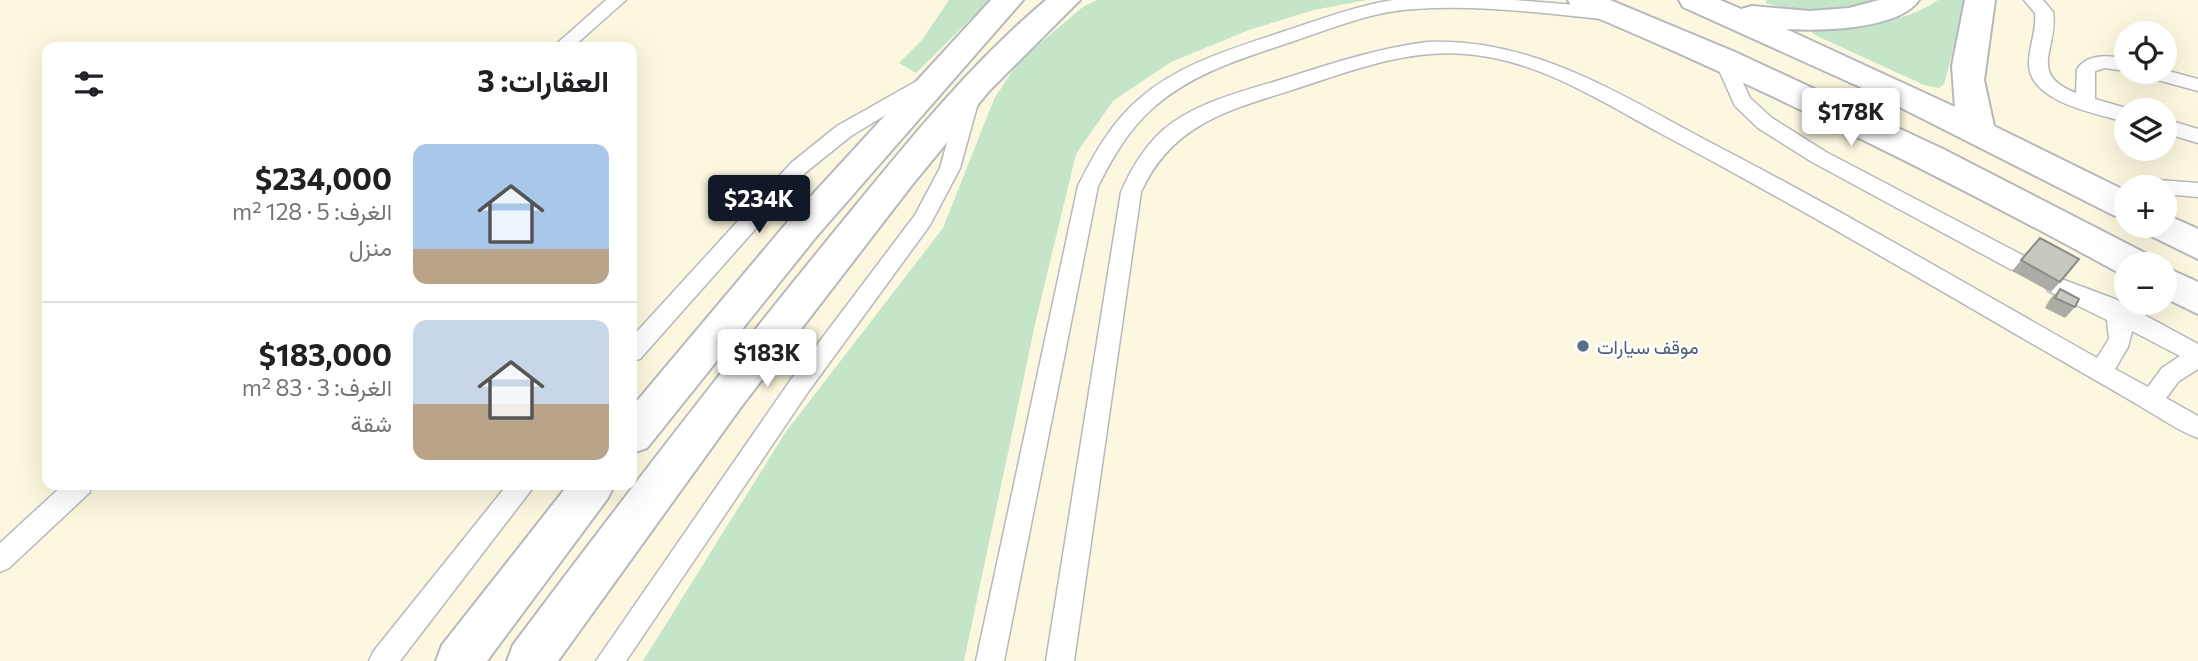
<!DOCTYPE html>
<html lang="ar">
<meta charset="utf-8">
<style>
:root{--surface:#fff;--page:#f6f6f6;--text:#202124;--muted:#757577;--line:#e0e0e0;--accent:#111827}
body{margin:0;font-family:Commissioner,Vazirmatn,sans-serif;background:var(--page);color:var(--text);direction:rtl;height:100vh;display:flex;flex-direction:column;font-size:26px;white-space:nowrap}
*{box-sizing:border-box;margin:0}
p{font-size:23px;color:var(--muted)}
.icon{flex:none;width:38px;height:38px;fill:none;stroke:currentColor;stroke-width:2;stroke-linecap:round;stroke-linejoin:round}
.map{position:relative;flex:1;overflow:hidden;direction:ltr}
.panel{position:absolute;left:42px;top:42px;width:595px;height:448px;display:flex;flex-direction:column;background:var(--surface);border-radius:14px;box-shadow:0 7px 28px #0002;direction:rtl}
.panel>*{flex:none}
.tools{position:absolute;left:2114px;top:21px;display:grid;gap:14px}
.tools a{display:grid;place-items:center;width:63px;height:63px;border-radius:50%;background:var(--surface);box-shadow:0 7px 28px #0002;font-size:35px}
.price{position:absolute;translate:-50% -60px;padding:0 16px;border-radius:7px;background:#fff;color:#222;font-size:23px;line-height:46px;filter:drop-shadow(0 2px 4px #0008)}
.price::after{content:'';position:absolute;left:50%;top:42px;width:21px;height:16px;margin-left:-10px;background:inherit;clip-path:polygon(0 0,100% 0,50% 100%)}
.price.active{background:var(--accent);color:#fff}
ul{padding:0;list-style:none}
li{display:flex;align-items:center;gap:21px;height:175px;padding:0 28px}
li+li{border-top:2px solid var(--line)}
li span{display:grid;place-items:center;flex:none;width:196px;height:140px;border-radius:14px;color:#555}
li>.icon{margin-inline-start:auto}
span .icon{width:84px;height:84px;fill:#fffc;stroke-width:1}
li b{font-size:30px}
h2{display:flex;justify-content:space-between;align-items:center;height:84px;padding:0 28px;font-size:30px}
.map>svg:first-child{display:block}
.commercial{fill:#fcf8df;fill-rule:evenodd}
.green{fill:#c5e5c8}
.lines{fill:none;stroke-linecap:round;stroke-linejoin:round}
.service-casing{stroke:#b7b8bd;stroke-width:3}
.tertiary-casing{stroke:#b7b8bd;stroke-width:4}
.service{fill:#fff;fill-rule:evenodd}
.tertiary{fill:#fff;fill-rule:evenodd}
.wall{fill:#acaca6}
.building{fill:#c8c8c1;stroke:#8c8c87;stroke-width:2}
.service-dot{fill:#5c6f8a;stroke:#fff;stroke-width:2.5}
.labels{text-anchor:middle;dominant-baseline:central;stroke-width:5;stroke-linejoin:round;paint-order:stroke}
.service-label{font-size:19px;fill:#4e5e75;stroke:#fff;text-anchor:start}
</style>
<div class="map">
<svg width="2198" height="661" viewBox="0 0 2198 661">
<rect width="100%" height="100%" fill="#f0eee7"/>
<!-- commercial -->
<path class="commercial" d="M0,0H2198V661H0ZM2126,33H2165V72H2126ZM47,47H632V485H47ZM2126,110H2165V149H2126ZM2126,187H2165V226H2126ZM2126,264H2165V303H2126Z"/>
<!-- green -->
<g class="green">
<path d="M949,0H990L916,73L899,63L922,40Z"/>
<path d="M1097,0H1367L1314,10L1249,30L1171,62L1113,101L1076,154L1036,320L964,661H643L785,433L943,228L994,99L1019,61L1084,6Z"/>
<path d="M1767,0H1881C1843,12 1803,14 1765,3Z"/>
<path d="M1938,0H1967L1944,84L1939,88L1924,85L1815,35L1807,28C1852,25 1899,27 1938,0Z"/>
</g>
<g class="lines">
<defs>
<g id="service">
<path d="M606,0H626L573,47H553Z"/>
<path d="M1393,0H1515L1612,8L1621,14L1612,20C1547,14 1480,4 1415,9C1374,11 1335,27 1297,40C1247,57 1193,72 1153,108C1128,130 1113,157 1098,186L1004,661H976L1078,186C1094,154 1111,123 1139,99C1180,63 1235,48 1285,31C1321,19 1356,6 1393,0Z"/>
<path d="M2024,0H2043L2053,12C2059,48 2026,73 2076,93L2077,69C2088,53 2109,55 2126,59V71L2105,68L2095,71V99L2133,110H2126V122C2097,114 2028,102 2029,63C2029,46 2037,30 2035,13Z"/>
<path d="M1427,42C1535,37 1625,98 1717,146C1846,213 1971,287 2097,358L2109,339L2107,320L2048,291L2045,285L2048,279L2056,277L2115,299L2198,344V369L2179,381L2166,398L2198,416V438C2178,431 2159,417 2140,406C2104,385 2067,364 2031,343C1907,271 1784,199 1658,132C1597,99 1536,59 1465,54C1403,49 1346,73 1289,91C1225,111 1171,126 1141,192L1074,661H1046L1121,192C1131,169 1144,147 1163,130C1197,101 1245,91 1286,78C1333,63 1379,48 1427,42ZM2132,331L2180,356L2162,368L2148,387L2115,369L2128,347Z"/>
<path d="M1723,53L1730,55L1732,59L1750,98L1772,118L1826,152L2026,257L2029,263L2026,269L2018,271L2010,269L1812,162L1758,128L1735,106L1714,59L1716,55Z"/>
<path d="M2165,70L2198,79V91L2143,76L2141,72Z"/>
<path d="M931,73L938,75L941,79L938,83L851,136L805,173L640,359L632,361V337L791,163L837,126Z"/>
<path d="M971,86L978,87L981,92L960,168L930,225L808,392L626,661H596L792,378L915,215L940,168L961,92L964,87Z"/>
<path d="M2165,119L2198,129V143L2165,133Z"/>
<path d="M2158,180L2198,183V197L2165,194V187H2148L2151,182Z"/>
<path d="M63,485H93L89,493L9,568L0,572V543Z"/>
<path d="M507,485H535L400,661H369L373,652Z"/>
</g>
<g id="tertiary">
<path d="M991,0H1023L816,237L647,448L632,453V407L790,219Z"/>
<path d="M1046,0H1080L989,91L912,185L741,407L558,661H507L513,645C615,509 718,374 825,243C895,158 962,71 1046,0Z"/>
<path d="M1568,0H1610L1735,52L1943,149L2147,254L2152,264H2126V275L2121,274C1942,176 1760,86 1572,7Z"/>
<path d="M1679,0H1720L1741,9L1752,6L1810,11L1849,8L1879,0H1919C1899,30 1819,31 1786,29L1955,107L1952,66L1965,0H1995L1984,80L1994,126L2126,191V219L2113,215L1858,86L1683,7Z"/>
<path d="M2165,214L2198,229V259L2149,235L2144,226H2165Z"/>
<path d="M2165,267L2198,282V314L2165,298Z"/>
<path d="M568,485H614L608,498L487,661H436L442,645Z"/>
</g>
</defs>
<!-- service casing -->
<use href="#service" class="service-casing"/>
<!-- tertiary casing -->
<use href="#tertiary" class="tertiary-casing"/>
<!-- service -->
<use href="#service" class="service"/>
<!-- tertiary -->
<use href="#tertiary" class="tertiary"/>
</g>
<!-- wall -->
<g class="wall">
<path d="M2040,238L2060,282L2051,292L2012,271Z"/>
<path d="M2060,289L2075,307L2065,318L2045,308L2050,299Z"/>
</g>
<!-- building -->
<g class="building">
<path d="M2040,238L2079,259L2060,282L2021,260Z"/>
<path d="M2060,289L2079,299L2075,307L2055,298Z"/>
</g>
<!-- markers -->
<circle class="service-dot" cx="1583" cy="346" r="7"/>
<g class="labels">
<!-- service labels -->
<g class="service-label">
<text x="1597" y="346">موقف سيارات</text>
</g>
</g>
</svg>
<div class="tools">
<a><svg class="icon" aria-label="locate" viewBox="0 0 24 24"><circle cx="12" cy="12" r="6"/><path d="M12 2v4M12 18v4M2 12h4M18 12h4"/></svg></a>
<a><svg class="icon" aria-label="layers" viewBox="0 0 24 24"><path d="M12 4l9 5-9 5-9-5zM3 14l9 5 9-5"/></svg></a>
<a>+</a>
<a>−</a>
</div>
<b class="price" style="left:1851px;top:148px">$178K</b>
<b class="price active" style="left:759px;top:235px">$234K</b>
<b class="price" style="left:767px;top:389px">$183K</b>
<section class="panel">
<h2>العقارات: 3<svg class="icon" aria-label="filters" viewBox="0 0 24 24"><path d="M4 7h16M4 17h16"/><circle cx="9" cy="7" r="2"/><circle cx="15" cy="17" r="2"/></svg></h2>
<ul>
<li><span style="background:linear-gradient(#a9c7e8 75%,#b9a48a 0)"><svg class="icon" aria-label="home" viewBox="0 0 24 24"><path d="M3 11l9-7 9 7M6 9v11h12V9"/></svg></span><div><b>$234,000</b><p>الغرف: 5 · 128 m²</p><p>منزل</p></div></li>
<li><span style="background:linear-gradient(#c9d6e8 60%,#b9a48a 0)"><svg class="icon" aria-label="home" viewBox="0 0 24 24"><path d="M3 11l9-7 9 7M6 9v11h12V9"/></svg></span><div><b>$183,000</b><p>الغرف: 3 · 83 m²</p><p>شقة</p></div></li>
</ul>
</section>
</div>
